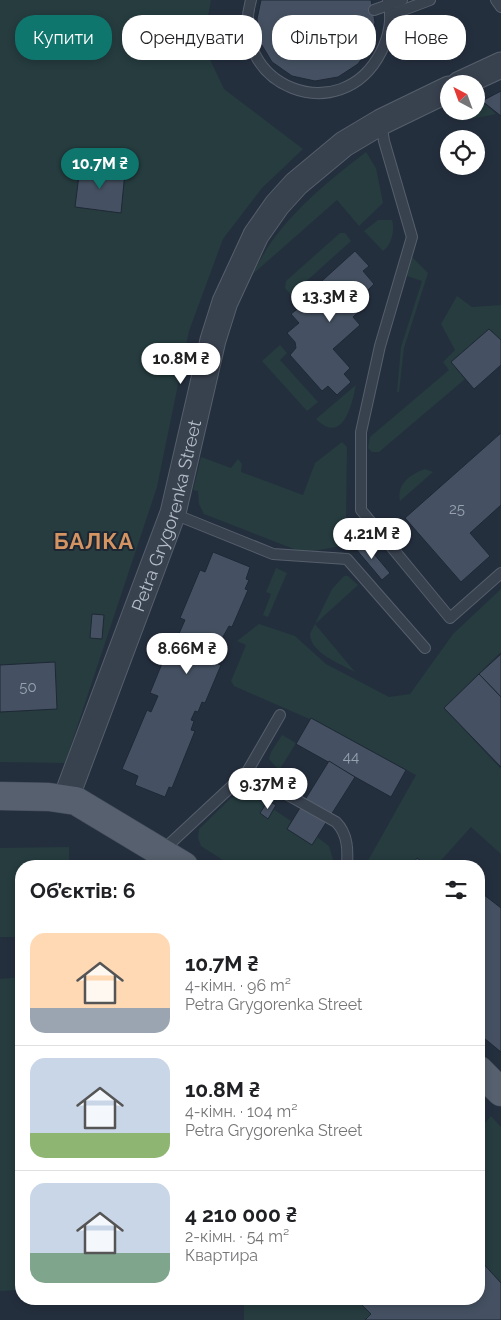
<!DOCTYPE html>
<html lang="uk">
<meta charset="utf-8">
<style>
:root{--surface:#fff;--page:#f6f6f6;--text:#202124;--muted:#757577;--line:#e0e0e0;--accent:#0f766e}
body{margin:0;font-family:Raleway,sans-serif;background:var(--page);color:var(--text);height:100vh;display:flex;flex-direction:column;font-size:19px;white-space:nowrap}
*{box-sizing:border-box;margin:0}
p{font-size:16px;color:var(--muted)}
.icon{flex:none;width:28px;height:28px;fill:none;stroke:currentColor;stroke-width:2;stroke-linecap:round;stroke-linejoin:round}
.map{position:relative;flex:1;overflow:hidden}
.sheet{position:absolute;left:15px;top:860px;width:470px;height:445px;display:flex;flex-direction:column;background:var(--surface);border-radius:20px;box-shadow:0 2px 8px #0003}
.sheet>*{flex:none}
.top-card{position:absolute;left:15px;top:15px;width:471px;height:45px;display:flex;gap:10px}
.needle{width:32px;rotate:319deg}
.tools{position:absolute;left:440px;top:75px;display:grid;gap:10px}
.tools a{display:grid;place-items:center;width:45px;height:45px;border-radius:50%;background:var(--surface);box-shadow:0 2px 8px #0003;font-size:25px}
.price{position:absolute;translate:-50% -42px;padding:0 11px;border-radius:18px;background:#fff;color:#222;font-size:16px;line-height:32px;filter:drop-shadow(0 1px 2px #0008)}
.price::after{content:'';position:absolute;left:50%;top:30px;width:15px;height:11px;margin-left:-8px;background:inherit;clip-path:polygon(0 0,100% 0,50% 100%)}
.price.current{background:var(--accent);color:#fff}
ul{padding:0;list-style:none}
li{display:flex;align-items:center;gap:15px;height:125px;padding:0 15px}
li+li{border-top:1px solid var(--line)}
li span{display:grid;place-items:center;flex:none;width:140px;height:100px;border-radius:15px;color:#555}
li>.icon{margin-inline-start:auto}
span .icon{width:60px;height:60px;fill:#fffc;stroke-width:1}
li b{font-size:21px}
h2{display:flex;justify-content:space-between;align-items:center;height:60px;padding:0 15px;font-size:21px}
.tag{padding:0 18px;border-radius:20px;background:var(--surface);box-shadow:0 2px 8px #0003;font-size:18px;line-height:45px}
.tag.current{background:var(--accent);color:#fff}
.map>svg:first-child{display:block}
.green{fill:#263c3f}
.building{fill:#455162;stroke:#1f2835}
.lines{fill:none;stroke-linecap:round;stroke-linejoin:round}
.service-casing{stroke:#565f6c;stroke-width:12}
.tertiary-casing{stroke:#565f6c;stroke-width:27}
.primary-casing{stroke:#414a57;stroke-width:29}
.service{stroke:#38414e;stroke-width:10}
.tertiary{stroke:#38414e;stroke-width:25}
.primary{stroke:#56606e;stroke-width:28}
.labels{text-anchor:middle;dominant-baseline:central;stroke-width:4;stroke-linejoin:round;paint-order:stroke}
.number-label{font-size:15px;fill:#98a1af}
.street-label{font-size:18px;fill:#b4bcc9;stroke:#1d2633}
.district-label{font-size:22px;font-weight:bold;letter-spacing:1px;fill:#d59563;stroke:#1d2633}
</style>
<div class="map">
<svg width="501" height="1320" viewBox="0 0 501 1320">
<rect width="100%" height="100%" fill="#242f3e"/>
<!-- green -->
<g class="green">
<path d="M0,0H211L207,23V53L224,89L303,149L262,188L223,239L189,331L157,487L65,763L0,762Z"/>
<path d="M482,101L496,114L461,121L454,113L476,111V103Z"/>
<path d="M366,152L376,168L383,203L359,226L337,200L253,274C276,223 323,185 366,152Z"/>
<path d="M378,220H392C395,229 392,245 383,251L364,231Z"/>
<path d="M340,233H345L351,241L291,295L285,288L286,281Z"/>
<path d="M412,257L428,273L404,348L399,392H397L401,347L422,281L407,276Z"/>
<path d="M457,296L472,307L501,305V340L489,329L451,362L465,379L379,452H372L368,448L370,437L449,370L443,362L455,350L441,324Z"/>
<path d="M280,345L287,353L280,360L318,402L307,411L262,361Z"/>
<path d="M356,385C352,404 343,446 316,419Z"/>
<path d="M342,442L347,447L346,520L361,537L351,544L304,553L204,514L199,504L198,491L193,490L201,457L231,468L238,459L242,464L241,472L303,495L315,463Z"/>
<path d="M425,469L433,472L400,501C396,484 411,474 425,469Z"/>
<path d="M276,568L287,573L268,617L263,615L271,594L266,592Z"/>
<path d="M344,576H348L358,585L315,624L355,672C341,664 310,653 310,634L332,589Z"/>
<path d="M501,589V652L444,708L501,769V854L471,827L436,866H428L417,858L411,866H365L416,775L314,721L234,686L231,681L246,645L237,641L259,624L295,636L326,664L389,697L410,694L453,634Z"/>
<path d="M282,735L296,743L280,769L276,767L269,759L271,752Z"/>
<path d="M242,795L258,799L291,821L287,829L312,844L317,837L329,846L335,866H232L201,846L198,838L199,829L231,798Z"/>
<path d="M69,847V866H21V937H0V848Z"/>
<path d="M21,977V1290L0,1291V979Z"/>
<path d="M491,1116L501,1127V1320H244V1299H479V1130Z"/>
</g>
<!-- building -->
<g class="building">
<path d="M261,0H371L375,22L371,45L358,64L338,77L315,81L292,76L272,62L260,42L257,19Z"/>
<path d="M501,91V116L482,101Z"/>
<path d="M80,167L125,172L121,213L75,207Z"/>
<path d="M355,251L369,266L363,271L374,284L363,295L369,302L353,317L360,325L333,349L350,368L344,374L351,382L337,395L328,386L322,391L290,355L296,348L295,342L287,333L299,323L291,314L305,303L302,299Z"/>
<path d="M489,329L501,340V365L474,389L451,362Z"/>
<path d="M501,433V505L470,533L490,556L461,582L405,518Z"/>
<path d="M363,541L390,573L382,580L355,548Z"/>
<path d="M213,552L250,567L246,579L249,580L245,589L248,590L232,627L229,626L219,644L222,646L218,664L221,665L205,703L202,702L198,712L195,711L191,720L194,721L191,730L195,731L172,788L169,787L165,797L135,785L138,776L122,769L147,710L151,712L158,696L150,693L174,634L178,636L185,620L180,618L200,570L205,572Z"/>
<path d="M92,614L104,615L102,639L90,638Z"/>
<path d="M501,654V697L479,674Z"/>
<path d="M55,662L57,709L0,712V665Z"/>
<path d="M479,674L501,697V767L444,708Z"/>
<path d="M311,718L406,770L391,797L296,744Z"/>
<path d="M329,761L355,777L312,845L287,829Z"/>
<path d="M268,801L276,805L268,819L260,813Z"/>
<path d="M417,858L428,866H411Z"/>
<path d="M443,862L449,866H437Z"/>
<path d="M479,891L501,908V1052L479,1034Z"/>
<path d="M479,1259L501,1283V1320H365L371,1314L360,1303L364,1299H479Z"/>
</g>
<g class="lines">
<defs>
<g id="service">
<path d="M251,0C227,86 341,131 381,52C389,37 393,17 388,0"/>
<path d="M496,0L501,7"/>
<path d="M374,10L402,0"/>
<path d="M390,15L430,0"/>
<path d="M381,122L384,141L412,237L380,346L361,432V510L450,618L501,573"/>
<path d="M174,514L273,554L347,559L425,648"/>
<path d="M247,772L280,715"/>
<path d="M162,851L247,772L336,822C348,834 348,850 347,866"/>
</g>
<g id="tertiary">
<path d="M460,84L501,65"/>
<path id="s1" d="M66,798L173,513L213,340L225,302L256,235L277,205L296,184L344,144L381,122L449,89"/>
</g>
<g id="primary">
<path d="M0,796L49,797L76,801L184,866"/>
<path d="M479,1070L501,1092"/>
</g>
</defs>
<!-- service casing -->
<use href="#service" class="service-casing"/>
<!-- tertiary casing -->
<use href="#tertiary" class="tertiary-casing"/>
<!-- primary casing -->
<use href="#primary" class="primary-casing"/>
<!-- service -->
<use href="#service" class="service"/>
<!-- tertiary -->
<use href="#tertiary" class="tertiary"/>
<!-- primary -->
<use href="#primary" class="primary"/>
</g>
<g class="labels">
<!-- number labels -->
<g class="number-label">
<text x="457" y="509">25</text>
<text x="28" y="687">50</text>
<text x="351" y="757">44</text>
</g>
<!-- street labels -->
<g class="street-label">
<text stroke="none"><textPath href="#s1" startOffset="300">Petra Grygorenka Street</textPath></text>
</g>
<!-- district labels -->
<g class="district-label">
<text x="94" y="541">БАЛКА</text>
</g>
</g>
</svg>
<div class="tools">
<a><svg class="needle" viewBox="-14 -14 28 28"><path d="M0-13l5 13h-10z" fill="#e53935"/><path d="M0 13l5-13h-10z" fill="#757577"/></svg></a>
<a><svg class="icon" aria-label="locate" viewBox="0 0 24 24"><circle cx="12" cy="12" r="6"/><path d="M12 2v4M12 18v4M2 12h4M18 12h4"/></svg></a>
</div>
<b class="price current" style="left:100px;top:190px">10.7M ₴</b>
<b class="price" style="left:330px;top:323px">13.3M ₴</b>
<b class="price" style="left:181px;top:385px">10.8M ₴</b>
<b class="price" style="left:372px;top:560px">4.21M ₴</b>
<b class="price" style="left:187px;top:675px">8.66M ₴</b>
<b class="price" style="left:268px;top:810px">9.37M ₴</b>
<div class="top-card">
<a class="tag current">Купити</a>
<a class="tag">Орендувати</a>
<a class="tag">Фільтри</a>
<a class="tag">Нове</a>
</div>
<section class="sheet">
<h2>Об’єктів: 6<svg class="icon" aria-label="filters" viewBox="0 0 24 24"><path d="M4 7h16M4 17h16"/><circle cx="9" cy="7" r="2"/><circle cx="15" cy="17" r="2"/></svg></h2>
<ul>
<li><span style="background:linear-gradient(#ffd9b3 75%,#9aa5b1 0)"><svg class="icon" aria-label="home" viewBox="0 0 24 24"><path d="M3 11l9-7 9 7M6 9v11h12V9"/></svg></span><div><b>10.7M ₴</b><p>4-кімн. · 96 m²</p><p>Petra Grygorenka Street</p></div></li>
<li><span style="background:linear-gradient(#c9d6e8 75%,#8fb573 0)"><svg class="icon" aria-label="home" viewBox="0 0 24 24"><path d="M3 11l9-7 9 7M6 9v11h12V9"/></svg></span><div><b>10.8M ₴</b><p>4-кімн. · 104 m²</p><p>Petra Grygorenka Street</p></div></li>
<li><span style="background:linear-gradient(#c9d6e8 70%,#7fa58c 0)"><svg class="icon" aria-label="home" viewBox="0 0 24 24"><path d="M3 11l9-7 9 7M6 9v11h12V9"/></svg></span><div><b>4 210 000 ₴</b><p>2-кімн. · 54 m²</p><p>Квартира</p></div></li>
</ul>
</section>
</div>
